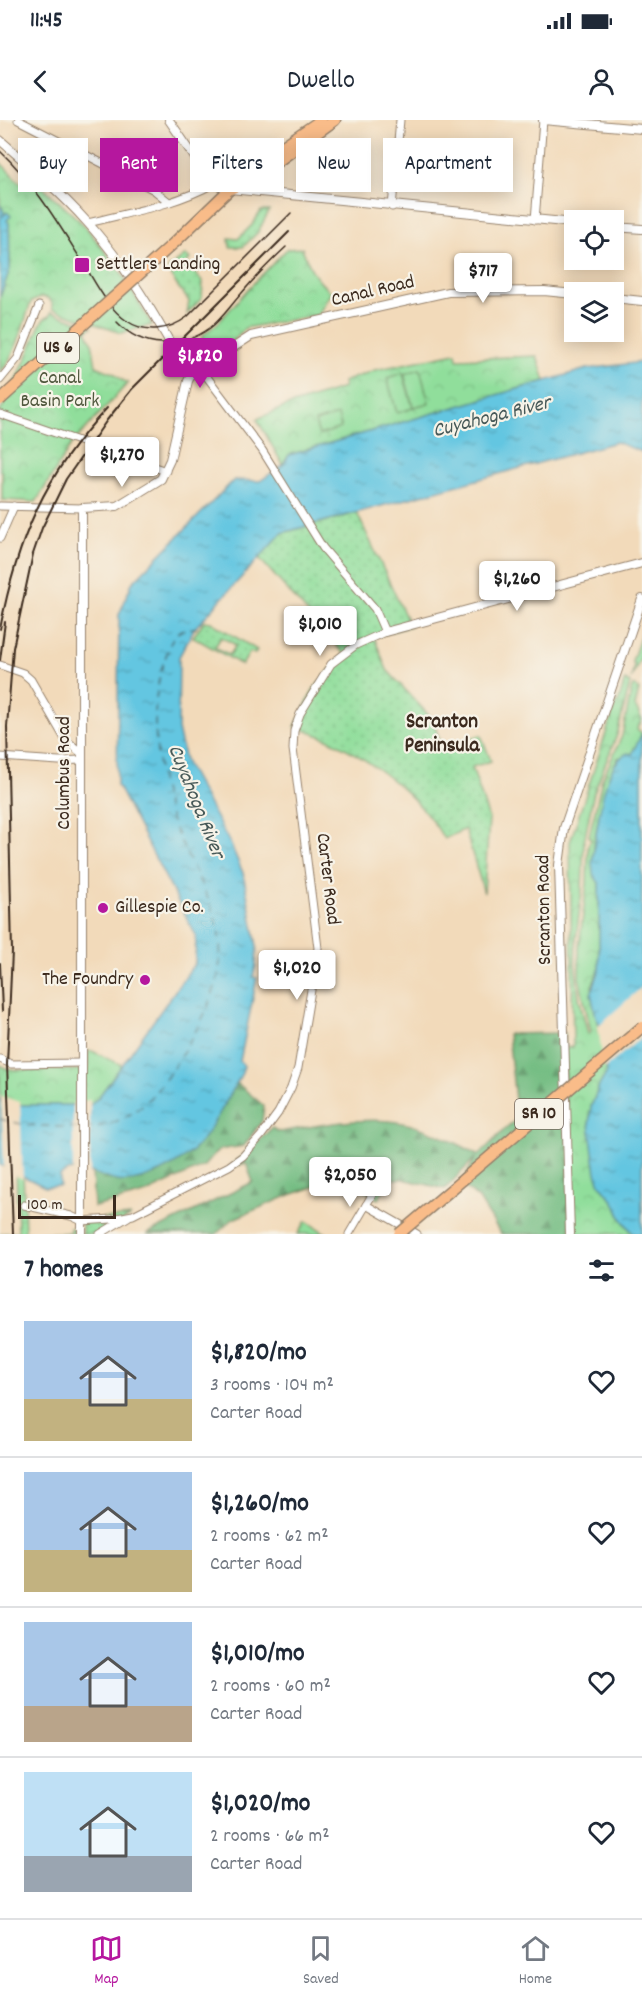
<!DOCTYPE html>
<meta charset="utf-8">
<style>
:root{--surface:#fff;--page:#f2f2f3;--text:#1f2937;--muted:#747a83;--line:#e0e1e3;--accent:#b5179e}
body{margin:0;font-family:Dekko,sans-serif;background:var(--page);color:var(--text);height:100vh;display:flex;flex-direction:column;font-size:22px;white-space:nowrap}
*{box-sizing:border-box;margin:0}
p{font-size:20px;color:var(--muted)}
.icon{flex:none;width:33px;height:33px;fill:none;stroke:currentColor;stroke-width:2;stroke-linecap:round;stroke-linejoin:round}
.map{position:relative;height:1114px;overflow:hidden}
.details{display:flex;flex-direction:column;background:var(--surface);flex:1}
.details>*{flex:none}
.guide{position:absolute;left:18px;top:18px;width:606px;height:54px;display:flex;gap:12px}
.tools{position:absolute;left:564px;top:90px;display:grid;gap:12px}
.tools a{display:grid;place-items:center;width:60px;height:60px;border-radius:0px;background:var(--surface);box-shadow:0 3px 15px #0003;font-size:30px}
.scale{position:absolute;left:18px;bottom:15px;width:98px;box-sizing:border-box;padding-left:6px;border:3px solid #3b2a1e;border-top:0;font-size:16px;line-height:21px;white-space:nowrap;color:#3b2a1e;-webkit-text-stroke:4px #f7f3e8;paint-order:stroke}
.price{position:absolute;translate:-50% -51px;padding:0 14px;border-radius:6px;background:#fff;color:#222;font-size:20px;line-height:39px;filter:drop-shadow(0 2px 3px #0008)}
.price::after{content:'';position:absolute;left:50%;top:36px;width:18px;height:14px;margin-left:-9px;background:inherit;clip-path:polygon(0 0,100% 0,50% 100%)}
.price.selected{background:var(--accent);color:#fff}
ul{padding:0;list-style:none}
li{display:flex;align-items:center;gap:18px;height:150px;padding:0 24px}
li+li{border-top:2px solid var(--line)}
li span{display:grid;place-items:center;flex:none;width:168px;height:120px;border-radius:0px;color:#555}
li>.icon{margin-inline-start:auto}
span .icon{width:72px;height:72px;fill:#fffc;stroke-width:1}
li b{font-size:26px}
h2{display:flex;justify-content:space-between;align-items:center;height:72px;padding:0 24px;font-size:26px}
.chip{padding:0 21px;border-radius:0px;background:var(--surface);box-shadow:0 3px 15px #0003;font-size:21px;line-height:54px}
.chip.selected{background:var(--accent);color:#fff}
.status{display:flex;justify-content:space-between;align-items:center;height:42px;padding:0 30px;background:var(--surface);direction:ltr}
.status svg{height:16px;fill:currentColor}
header{display:flex;justify-content:space-between;align-items:center;height:78px;padding:0 24px;background:var(--surface);font-size:27px;font-weight:600}
.menu{display:flex;justify-content:space-around;align-items:center;height:84px;border-top:2px solid var(--line);background:var(--surface);font-size:16px;color:var(--muted)}
.menu a{display:grid;justify-items:center;gap:3px}
.menu .selected{color:var(--accent)}
.map>svg:first-child{display:block}
.grass{fill:url(#grass-dots);stroke:#66845c;stroke-width:1.5;fill-rule:evenodd}
.forest{fill:url(#forest-firs);stroke:#587450;stroke-width:1.5}
.park{fill:url(#park-crowns);stroke:#66845c;stroke-width:1.5}
.pitch{fill:#90de9b;stroke:#66845c;stroke-width:1.5}
.water{fill:url(#water-ripples);stroke:#4f7880;stroke-width:1.5}
.pier{fill:#f2daba}
.lines{fill:none;stroke-linecap:round;stroke-linejoin:round}
.ferry{stroke:#475958;stroke-width:1.5;stroke-dasharray:8 6;stroke-linecap:butt}
.minor-casing{stroke:#96826c;stroke-width:9}
.tertiary-casing{stroke:#96826c;stroke-width:10}
.primary-casing{stroke:#96826c;stroke-width:13}
.minor{stroke:#fff;stroke-width:7}
.tertiary{stroke:#fff;stroke-width:8}
.primary{stroke:#f9bc89;stroke-width:10}
.tram{stroke:#3b2a1e;stroke-width:1.5}
.rail{stroke:#3b2a1e;stroke-width:2}
.primary-bridge-casing{stroke:#96826c;stroke-width:13;stroke-linecap:butt}
.primary-bridge{stroke:#f9bc89;stroke-width:10}
.poi-dot{fill:#b5179e;stroke:#f7f3e8;stroke-width:2}
.labels{text-anchor:middle;dominant-baseline:central;stroke-width:4.5;stroke-linejoin:round;paint-order:stroke}
.shield{fill:#f7f3e8;stroke:#73665b;stroke-width:1.5}
.shield-label{font-size:18px;font-weight:bold;fill:#3b2a1e}
.poi-label{font-size:20px;fill:#3b2a1e;stroke:#f7f3e8;text-anchor:start}
.street-label{font-size:20px;fill:#3b2a1e;stroke:#f7f3e8}
.park-label{font-size:20px;fill:#50573d;stroke:#f7f3e8}
.water-label{font-size:21px;font-style:italic;fill:#475958;stroke:#f7f3e8}
.neighbourhood-label{font-size:21px;font-weight:bold;fill:#3b2a1e;stroke:#f7f3e8}
</style>
<div class="status"><b>11:45</b><svg viewBox="0 0 49 12"><path d="M0 12V9h3v3zM5 12V6h3v6zM10 12V3h3v9zM15 12V0h3v12zM26 1h20v11H26zM47 4h2v5h-2z"/></svg></div>
<header><svg class="icon" aria-label="back" viewBox="0 0 24 24"><path d="M15 5l-7 7 7 7"/></svg>Dwello<svg class="icon" aria-label="person" viewBox="0 0 24 24"><circle cx="12" cy="8" r="4"/><path d="M4 21q1-7 8-7t8 7"/></svg></header>
<div class="map">
<svg width="642" height="1114" viewBox="0 0 642 1114">
<defs>
<pattern id="grass-dots" width="8" height="8" patternUnits="userSpaceOnUse" patternTransform="scale(1.5)"><rect width="8" height="8" fill="#90de9b"/><path d="M2 2h.1M6 6h.1" fill="none" stroke="#7dbf85" stroke-width="1.8" stroke-linecap="round"/></pattern>
<pattern id="forest-firs" width="22" height="20" patternUnits="userSpaceOnUse" patternTransform="scale(1.5)"><rect width="22" height="20" fill="#74bd83"/><path d="M5 1l3.5 6h-7zM16 11l3.5 6h-7z" fill="#609a6b"/></pattern>
<pattern id="park-crowns" width="20" height="18" patternUnits="userSpaceOnUse" patternTransform="scale(1.5)"><rect width="20" height="18" fill="#90de9b"/><path d="M2 6a3 3 0 1 1 6 0M12 15a3 3 0 1 1 6 0" fill="none" stroke="#7dbf85"/></pattern>
<pattern id="water-ripples" width="26" height="14" patternUnits="userSpaceOnUse" patternTransform="scale(1.5)"><rect width="26" height="14" fill="#63c6e1"/><path d="M2 4q2-2 4 0t4 0M15 11q2-2 4 0t4 0" fill="none" stroke="#53a1b6"/></pattern>
</defs>
<rect width="100%" height="100%" fill="#f7f3e8"/>
<filter id="ink" filterUnits="userSpaceOnUse"><feTurbulence type="fractalNoise" baseFrequency=".0167" numOctaves="2"/><feDisplacementMap in="SourceGraphic" scale="12" xChannelSelector="R" yChannelSelector="G"/><feConvolveMatrix kernelMatrix="1 2 1 2 8 2 1 2 1" color-interpolation-filters="sRGB"/></filter>
<filter id="wash" filterUnits="userSpaceOnUse"><feTurbulence type="fractalNoise" baseFrequency=".008" numOctaves="4" result="noise"/><feDisplacementMap in="SourceGraphic" scale="24" xChannelSelector="R" yChannelSelector="G"/><feGaussianBlur stdDeviation="1.35" result="paint"/><feColorMatrix in="noise" values="0 0 0 0 0 0 0 0 0 0 0 0 0 0 0 0 0 1.4 0 .05"/><feComposite in="paint" operator="in"/></filter>
<g filter="url(#wash)">
<rect width="100%" height="100%" fill="#f2daba"/>
<!-- grass -->
<g class="grass">
<path d="M51,44L67,54L61,67L47,54Z"/>
<path d="M261,91H269L258,112L243,127H230L229,118L238,119L252,105Z"/>
<path d="M186,135L190,139L186,143L203,162L202,178L187,194L189,181L176,164L168,149Z"/>
<path d="M357,393L410,506L374,517L387,550L433,600L442,628L481,615L491,641L472,647L489,699L484,773L465,709L444,719C416,669 350,623 295,607L313,570L344,534L259,438L282,413Z"/>
<path d="M204,501L211,502L257,530L255,534L250,532L242,545L193,517ZM221,517L236,525L230,535L215,527Z"/>
<path d="M373,1059H390L378,1079L365,1071Z"/>
<path d="M131,1096L99,1114H82V1101Z"/>
<path d="M306,1101L327,1114H298Z"/>
</g>
<!-- forest -->
<g class="forest">
<path d="M565,913L570,1114H501L479,1079L461,1064L476,1037L445,1069L403,1059H359L325,1063L290,1075L233,1099L216,1114H147L253,1062L246,1043L229,1048L272,1008L279,1012C316,1006 352,998 389,1001C418,1003 453,1021 479,1035L507,1007L517,999L508,914Z"/>
<path d="M237,963L264,986L262,1001L244,1026L218,1030L204,1046L144,1074L94,1087L92,1052L117,1061L156,1054L188,1035L200,1023Z"/>
</g>
<!-- park -->
<g class="park">
<path d="M0,42L20,63L32,57L85,106L120,151L152,205L121,213L52,189V183L48,178L41,177L31,182C24,201 16,238 0,252V177L10,149L9,103L3,97V91L0,84Z"/>
<path d="M302,128C309,146 315,160 331,172L318,195L245,208L235,219L206,239L202,216L219,202L247,170L287,129Z"/>
<path d="M51,192L92,207L86,211L92,222L96,246L115,254L122,260L128,263L71,325L36,382L2,380V352L0,351V292L27,237L39,207L44,199L50,196Z"/>
<path d="M456,233L457,239L537,236L545,261L289,335L283,345L257,299L287,286L344,268L343,262L375,250Z"/>
<path d="M642,512V535L631,559L634,545L632,541Z"/>
<path d="M625,560L630,563L617,615L594,672L584,722L582,770L576,819L575,844L579,878L588,914L591,912L579,858V827L587,763L588,725L591,719L589,716L602,660L622,616L632,567L634,565L639,570L635,586L642,600L637,609L642,613L632,635L618,638C606,658 583,744 599,762V851L592,866L607,952L599,966L591,987L589,1004L600,1064L614,1082L621,1098L633,1114H570L565,928L573,927L570,722L616,583H618Z"/>
<path d="M88,931H92L122,945L98,978L90,985H21L25,1113H63L70,1112V1108H73L74,1113L0,1114L18,1112L14,983L0,979V945L10,950H88Z"/>
</g>
<!-- pitch -->
<g class="pitch">
<path d="M420,249L429,283L413,287L404,254Z"/>
<path d="M403,253L413,288L397,293L387,258Z"/>
<path d="M338,295L341,308L319,315L315,302Z"/>
</g>
<!-- water -->
<g class="water">
<path d="M0,84L4,92L3,96L7,92L11,96L7,100L9,103L10,149L0,177Z"/>
<path d="M642,242V332L616,322L282,413L194,509L179,537L178,609L185,641L231,725L243,753L257,826L256,846L253,857L257,858L240,941L244,946L242,953C231,973 213,1007 199,1024C183,1043 142,1065 117,1061C99,1058 78,1040 60,1056V1066L45,1067L0,1045V979L22,985H90L98,978L122,945L195,843L196,816L117,665L119,495L132,463L234,360L260,361L283,345L289,335L587,249Z"/>
<path d="M642,613V1114H633L621,1098L614,1082L600,1064L596,1053L589,1004L591,987L599,966L607,952L600,905L596,897L591,874L599,851V763L593,754L592,742C597,715 601,643 628,633L632,634Z"/>
</g>
<!-- pier -->
<g class="pier">
<path d="M642,867V917L604,949L598,906Z"/>
<path d="M1,976L20,982L23,1059L4,1050Z"/>
<path d="M90,980V1054H73V982Z"/>
</g>
<g class="lines">
<!-- ferry -->
<g class="ferry">
<path d="M0,999L25,1005L79,1008"/>
<path d="M84,1008C125,1006 149,984 171,951C196,913 224,869 220,822C217,790 199,761 186,733C179,718 171,702 167,687C156,642 148,583 165,539C171,520 174,507 197,508"/>
</g>
</g>
</g>
<g filter="url(#ink)">
<g class="lines">
<defs>
<g id="minor">
<path d="M18,0L154,70L169,82"/>
<path d="M392,87L400,0"/>
<path d="M535,100L543,0"/>
<path d="M88,103C130,92 175,85 213,64"/>
<path d="M0,260L18,238L39,186"/>
<path d="M0,294L166,351"/>
<path d="M0,386L82,388"/>
<path d="M0,418L14,386"/>
<path d="M0,545L23,553L31,560L65,619L81,633"/>
<path d="M0,637L59,641L81,640"/>
<path d="M0,939L11,944L81,943"/>
<path d="M24,1085L71,1096L82,1101L112,1099L133,1095L229,1046L243,1036L261,1016L278,993L291,968L298,948L318,828L293,629L294,611L300,594L331,544L356,525L385,512L375,489L323,428L262,330L201,249"/>
<path d="M366,1085L417,1114"/>
<path d="M100,1114L128,1097"/>
<path d="M349,1114L372,1075"/>
</g>
<g id="tertiary">
<path d="M169,0L213,64L230,69L574,103"/>
<path d="M543,0L642,9"/>
<path d="M0,20C30,46 61,73 87,102C126,145 157,198 184,248L191,255"/>
<path d="M614,107L642,109"/>
<path d="M614,178L642,181"/>
<path d="M191,255L251,216L448,172L544,171L574,174"/>
<path d="M385,512L642,443"/>
<path d="M82,1114V388L117,386L161,359L170,340L188,261L191,255"/>
<path d="M570,1114L559,745L564,708L642,479"/>
</g>
<g id="primary">
<path d="M230,69L252,60L335,0"/>
<path d="M175,122L230,69L239,56L321,0"/>
</g>
</defs>
<!-- minor casing -->
<use href="#minor" class="minor-casing"/>
<!-- tertiary casing -->
<use href="#tertiary" class="tertiary-casing"/>
<!-- primary casing -->
<use href="#primary" class="primary-casing"/>
<!-- minor -->
<use href="#minor" class="minor"/>
<!-- tertiary -->
<use href="#tertiary" class="tertiary"/>
<!-- primary -->
<use href="#primary" class="primary"/>
<!-- tram -->
<g class="tram">
<path d="M0,31C34,63 56,100 80,138C94,159 106,187 127,201C146,214 170,210 187,197L291,93"/>
<path d="M117,202C142,229 181,229 210,208C222,199 231,185 241,174C255,157 270,142 286,127"/>
</g>
<!-- rail -->
<g class="rail">
<path d="M0,509C17,420 44,355 107,288"/>
<path d="M0,540L5,502"/>
<path d="M0,843L2,891"/>
<path d="M13,1114L7,944L12,831L7,607L13,528L33,434L42,408L66,359L107,300L132,269L289,112"/>
</g>
<defs>
<g id="primary-bridge">
<path d="M0,280L175,122"/>
<path d="M399,1114L642,907"/>
</g>
</defs>
<!-- primary-bridge casing -->
<use href="#primary-bridge" class="primary-bridge-casing"/>
<!-- primary-bridge -->
<use href="#primary-bridge" class="primary-bridge"/>
</g>
</g>
<!-- markers -->
<g class="poi-dot">
<rect x="74" y="137" width="16" height="16" rx="3"/>
<circle cx="103" cy="788" r="6"/>
<circle cx="145" cy="860" r="6"/>
</g>
<g class="labels">
<!-- shield labels -->
<g class="shield">
<rect x="37" y="213" width="42" height="30" rx="4.5"/>
<rect x="515" y="979" width="48" height="30" rx="4.5"/>
</g>
<g class="shield-label">
<text x="58" y="228">US 6</text>
<text x="539" y="994">SR 10</text>
</g>
<!-- poi labels -->
<g class="poi-label">
<text x="96" y="145">Settlers Landing</text>
<text x="115" y="788">Gillespie Co.</text>
<text x="133" y="860" text-anchor="end">The Foundry</text>
</g>
<!-- street labels -->
<g class="street-label">
<text transform="translate(373 172) rotate(-13)">Canal Road</text>
<text transform="translate(65 653) rotate(-90)">Columbus Road</text>
<text transform="translate(327 759) rotate(83)">Carter Road</text>
<text transform="translate(545 790) rotate(-91)">Scranton Road</text>
</g>
<!-- park labels -->
<g class="park-label">
<text x="60" y="259">Canal<tspan x="60" dy="23">Basin Park</tspan></text>
</g>
<!-- water labels -->
<g class="water-label">
<text transform="translate(492 298) rotate(-14)">Cuyahoga River</text>
<text transform="translate(195 682) rotate(68)">Cuyahoga River</text>
</g>
<!-- neighbourhood labels -->
<g class="neighbourhood-label">
<text x="442" y="603">Scranton<tspan x="442" dy="24">Peninsula</tspan></text>
</g>
</g>
</svg>
<div class="tools">
<a><svg class="icon" aria-label="locate" viewBox="0 0 24 24"><circle cx="12" cy="12" r="6"/><path d="M12 2v4M12 18v4M2 12h4M18 12h4"/></svg></a>
<a><svg class="icon" aria-label="layers" viewBox="0 0 24 24"><path d="M12 4l9 5-9 5-9-5zM3 14l9 5 9-5"/></svg></a>
</div>
<div class="scale">100 m</div>
<b class="price" style="left:483px;top:184px">$717</b>
<b class="price selected" style="left:200px;top:269px">$1,820</b>
<b class="price" style="left:122px;top:368px">$1,270</b>
<b class="price" style="left:517px;top:492px">$1,260</b>
<b class="price" style="left:320px;top:537px">$1,010</b>
<b class="price" style="left:297px;top:881px">$1,020</b>
<b class="price" style="left:350px;top:1088px">$2,050</b>
<div class="guide">
<a class="chip">Buy</a>
<a class="chip selected">Rent</a>
<a class="chip">Filters</a>
<a class="chip">New</a>
<a class="chip">Apartment</a>
</div>
</div>
<section class="details">
<h2>7 homes<svg class="icon" aria-label="filters" viewBox="0 0 24 24"><path d="M4 7h16M4 17h16"/><circle cx="9" cy="7" r="2"/><circle cx="15" cy="17" r="2"/></svg></h2>
<ul>
<li><span style="background:linear-gradient(#a9c7e8 65%,#c2b280 0)"><svg class="icon" aria-label="home" viewBox="0 0 24 24"><path d="M3 11l9-7 9 7M6 9v11h12V9"/></svg></span><div><b>$1,820/mo</b><p>3 rooms · 104 m²</p><p>Carter Road</p></div><svg class="icon" aria-label="heart" viewBox="0 0 24 24"><path d="M12 20l-8-8c-3-5 5-10 8-4 3-6 11-1 8 4z"/></svg></li>
<li><span style="background:linear-gradient(#a9c7e8 65%,#c2b280 0)"><svg class="icon" aria-label="home" viewBox="0 0 24 24"><path d="M3 11l9-7 9 7M6 9v11h12V9"/></svg></span><div><b>$1,260/mo</b><p>2 rooms · 62 m²</p><p>Carter Road</p></div><svg class="icon" aria-label="heart" viewBox="0 0 24 24"><path d="M12 20l-8-8c-3-5 5-10 8-4 3-6 11-1 8 4z"/></svg></li>
<li><span style="background:linear-gradient(#a9c7e8 70%,#b9a48a 0)"><svg class="icon" aria-label="home" viewBox="0 0 24 24"><path d="M3 11l9-7 9 7M6 9v11h12V9"/></svg></span><div><b>$1,010/mo</b><p>2 rooms · 60 m²</p><p>Carter Road</p></div><svg class="icon" aria-label="heart" viewBox="0 0 24 24"><path d="M12 20l-8-8c-3-5 5-10 8-4 3-6 11-1 8 4z"/></svg></li>
<li><span style="background:linear-gradient(#bfe0f5 70%,#9aa5b1 0)"><svg class="icon" aria-label="home" viewBox="0 0 24 24"><path d="M3 11l9-7 9 7M6 9v11h12V9"/></svg></span><div><b>$1,020/mo</b><p>2 rooms · 66 m²</p><p>Carter Road</p></div><svg class="icon" aria-label="heart" viewBox="0 0 24 24"><path d="M12 20l-8-8c-3-5 5-10 8-4 3-6 11-1 8 4z"/></svg></li>
</ul>
</section>
<nav class="menu">
<a class="selected"><svg class="icon" aria-label="map" viewBox="0 0 24 24"><path d="M3 6l6-2 6 2 6-2v14l-6 2-6-2-6 2zM9 4v14M15 6v14"/></svg>Map</a>
<a><svg class="icon" aria-label="saved" viewBox="0 0 24 24"><path d="M7 4h10v16l-5-4-5 4z"/></svg>Saved</a>
<a><svg class="icon" aria-label="home" viewBox="0 0 24 24"><path d="M3 11l9-7 9 7M6 9v11h12V9"/></svg>Home</a>
</nav>
